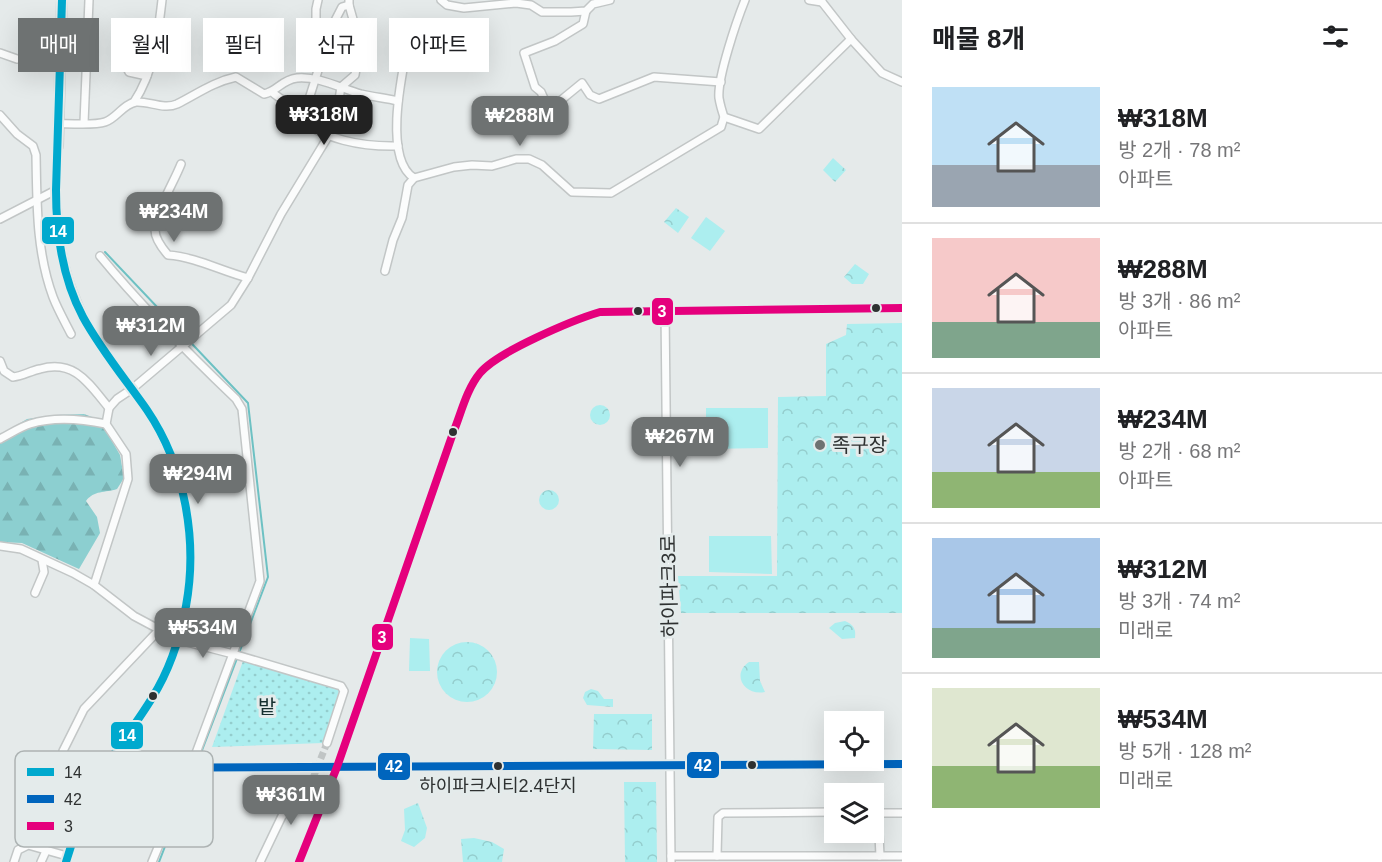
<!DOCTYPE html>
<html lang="ko">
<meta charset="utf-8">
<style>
:root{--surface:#fff;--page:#f2f2f2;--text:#202124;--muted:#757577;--line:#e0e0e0;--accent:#6e7272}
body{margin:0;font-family:Helvetica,"Noto Sans KR",sans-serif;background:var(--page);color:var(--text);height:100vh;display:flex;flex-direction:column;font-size:22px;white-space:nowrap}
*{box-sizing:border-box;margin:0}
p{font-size:20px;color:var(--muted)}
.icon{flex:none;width:33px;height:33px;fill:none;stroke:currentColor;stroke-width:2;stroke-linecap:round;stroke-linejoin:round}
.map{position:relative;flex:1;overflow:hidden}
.sheet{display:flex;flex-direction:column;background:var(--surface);width:480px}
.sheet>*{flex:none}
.top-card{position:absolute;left:18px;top:18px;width:570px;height:54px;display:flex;gap:12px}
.controls{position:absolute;left:824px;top:711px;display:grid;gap:12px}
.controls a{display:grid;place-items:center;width:60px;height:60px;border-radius:0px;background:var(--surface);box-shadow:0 6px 24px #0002;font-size:30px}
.price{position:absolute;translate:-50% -51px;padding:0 14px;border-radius:12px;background:var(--accent);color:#fff;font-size:20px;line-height:39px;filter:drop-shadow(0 2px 3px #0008)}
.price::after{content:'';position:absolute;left:50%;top:36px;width:18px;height:14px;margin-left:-9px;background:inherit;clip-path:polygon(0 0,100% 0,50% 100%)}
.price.selected{background:#222;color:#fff}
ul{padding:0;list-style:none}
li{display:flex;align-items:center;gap:18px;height:150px;padding:0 30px}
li+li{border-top:2px solid var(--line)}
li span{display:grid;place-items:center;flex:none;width:168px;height:120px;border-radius:0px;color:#555}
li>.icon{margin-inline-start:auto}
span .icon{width:72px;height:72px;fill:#fffc;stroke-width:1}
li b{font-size:26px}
h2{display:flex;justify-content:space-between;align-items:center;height:72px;padding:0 30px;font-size:26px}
.pill{padding:0 21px;border-radius:0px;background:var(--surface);box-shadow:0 6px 24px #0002;font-size:21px;line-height:54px}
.pill.selected{background:var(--accent);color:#fff}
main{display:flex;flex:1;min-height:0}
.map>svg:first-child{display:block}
.grass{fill:#aceeef}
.forest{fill:url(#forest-firs)}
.park{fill:url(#park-crowns)}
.garden{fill:url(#garden-dots)}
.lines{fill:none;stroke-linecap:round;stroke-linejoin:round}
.stream{stroke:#6dc1c3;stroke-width:2}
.minor-tunnel{stroke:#c0c5c5;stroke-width:7;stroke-dasharray:7 3.5;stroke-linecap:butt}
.minor-casing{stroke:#c2c6c6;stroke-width:10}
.major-casing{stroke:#c2c6c6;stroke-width:12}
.minor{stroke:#fbfcfc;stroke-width:7}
.major{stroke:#fbfcfc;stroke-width:9}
.minor-bridge-casing{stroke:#c2c6c6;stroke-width:10;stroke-linecap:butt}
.minor-bridge{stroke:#fbfcfc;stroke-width:7}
.bus-1-casing{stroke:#e4ebeb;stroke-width:12}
.bus-2-casing{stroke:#e4ebeb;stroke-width:12}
.bus-3-casing{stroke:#e4ebeb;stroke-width:12}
.bus-1{stroke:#00a9ce;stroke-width:8}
.bus-2{stroke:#0065bd;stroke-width:8}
.bus-3{stroke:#e5007d;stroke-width:8}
.bus-dot{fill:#2e3131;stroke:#e4ebeb;stroke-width:2}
.poi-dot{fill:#6e7272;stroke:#e4ebeb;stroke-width:2}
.labels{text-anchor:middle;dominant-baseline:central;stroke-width:6;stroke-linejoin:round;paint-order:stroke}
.bus-label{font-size:18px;fill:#2e3131;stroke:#e4ebeb}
.poi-label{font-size:20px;fill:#2e3131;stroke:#e4ebeb;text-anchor:start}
.street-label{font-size:20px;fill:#2e3131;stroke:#e4ebeb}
.park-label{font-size:20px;fill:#163030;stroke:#e4ebeb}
.key{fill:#e4ebeb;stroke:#adb3b3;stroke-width:1.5}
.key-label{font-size:16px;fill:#2e3131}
.line-badge{stroke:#e4ebeb;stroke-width:2}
.badge-label{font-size:16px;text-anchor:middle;font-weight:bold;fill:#fff}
</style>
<main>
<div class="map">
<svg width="902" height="862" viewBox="0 0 902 862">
<defs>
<pattern id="forest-firs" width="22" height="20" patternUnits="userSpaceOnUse" patternTransform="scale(1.5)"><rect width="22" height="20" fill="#8ccfd0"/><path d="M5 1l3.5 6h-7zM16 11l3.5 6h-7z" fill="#79b2b3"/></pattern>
<pattern id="park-crowns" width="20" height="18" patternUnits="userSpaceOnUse" patternTransform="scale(1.5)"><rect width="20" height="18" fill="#aceeef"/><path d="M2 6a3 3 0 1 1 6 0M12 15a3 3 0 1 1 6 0" fill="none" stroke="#94cdcd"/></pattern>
<pattern id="garden-dots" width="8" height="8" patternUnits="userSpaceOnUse" patternTransform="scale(1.5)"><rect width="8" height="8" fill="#aceeef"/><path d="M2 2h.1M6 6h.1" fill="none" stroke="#94cdcd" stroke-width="1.8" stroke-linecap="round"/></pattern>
</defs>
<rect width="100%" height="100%" fill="#e5eaea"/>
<!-- grass -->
<g class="grass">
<path d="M706,217L725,231L710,251L691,238Z"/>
<path d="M706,408H768V448L706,449Z"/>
<path d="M709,536H771L772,574L709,572Z"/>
<path d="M410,638L429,639L430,671H409Z"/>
</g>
<!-- forest -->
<path class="forest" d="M84,414L100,420L120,455L124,478L117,489C105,493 94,490 86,501L97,517L100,533L79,569L22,543L0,542V435L27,419L55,415Z"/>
<!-- park -->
<g class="park">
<path d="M833,158L846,170L835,182L823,170Z"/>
<path d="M676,208L689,217L678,233L664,222Z"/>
<path d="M855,264L869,274L863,284H852L844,277Z"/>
<path d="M902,323V613H681L678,576H777L778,397L826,396V344L846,335L847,324Z"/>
<circle cx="600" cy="415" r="10"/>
<circle cx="549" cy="500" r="10"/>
<path d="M845,621C854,625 856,629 855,638L842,639L829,628L835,623Z"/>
<circle cx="467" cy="672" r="30"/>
<path d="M749,662H759L760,681L765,692C744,696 731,674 749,662Z"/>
<path d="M591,689L598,691L604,699H613V707L587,705L583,698L585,692Z"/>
<path d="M594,714H652V750L593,749Z"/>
<path d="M624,782H656L657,862H625Z"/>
<path d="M418,803L427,828L425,838L414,847L401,841L405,830L404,809Z"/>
<path d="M474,838L492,842L504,849L502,862H463L461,839Z"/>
</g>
<!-- garden -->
<path class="garden" d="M243,661L340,688L323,743L212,747Z"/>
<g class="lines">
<!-- stream -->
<g class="stream">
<path d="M105,252L248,403L268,577L196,766"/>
<path d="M159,862L194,771"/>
</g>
<!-- minor-tunnel -->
<path class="minor-tunnel" d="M309,788L327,743"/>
<defs>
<g id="minor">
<path d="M318,0L316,9V23L311,37L324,42"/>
<path d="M441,0L447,5L464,8L516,3L531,5L542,12H571L586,11L593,4L610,0"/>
<path d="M745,0C737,20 717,78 719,98C720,104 722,111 724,117L759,129L851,39"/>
<path d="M809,0L822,2"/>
<path d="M822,2L851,39L882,73L902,82"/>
<path d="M586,11L583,24L555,41L524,53L535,87L541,92L549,110L582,83L590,95L599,99L654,77L721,82"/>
<path d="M62,29L87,30"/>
<path d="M0,53L17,59H61"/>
<path d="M147,76L129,72L126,66L129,52L135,47L155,49"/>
<path d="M272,92C277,97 283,99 287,104C291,107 292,112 295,115C322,140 363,147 398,146"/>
<path d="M134,102C154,72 158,35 162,0"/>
<path d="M0,115L17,134L33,146L36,155C37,203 36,251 53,297C58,310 65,322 71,334"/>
<path d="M302,121L321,61L324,42L342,7L349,5"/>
<path d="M84,123L89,0"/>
<path d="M58,124C71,123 93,126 105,122C117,118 123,104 136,102C149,101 164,110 177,104C197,94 213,82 236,77L264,94C278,91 281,80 297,78C318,76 340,88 361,94C373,97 386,98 398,101"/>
<path d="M58,146C55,200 55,252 77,302C93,343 125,376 149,413C179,461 194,520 190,577C187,619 173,662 152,698C137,723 119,745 105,770C88,799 75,830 66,862"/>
<path d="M181,164C175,180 154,215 155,230C155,239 162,248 168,255C196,257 221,271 248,278"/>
<path d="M414,178C382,158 403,69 409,38L417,32L428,33"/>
<path d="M0,219L56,190"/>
<path d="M100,256C142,307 188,353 236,399L242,409L260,581L186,780L152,862"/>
<path d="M385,271L393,240L402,218L408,185L414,178L454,167L472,165L492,166L516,159H529L542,165L572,192L611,193L721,127L724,117"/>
<path d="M665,310L671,862"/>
<path d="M0,361L4,371L13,377C23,376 30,371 40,369C75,359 89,384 109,408"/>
<path d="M0,439C10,434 20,427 30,424C55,416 82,419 106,424"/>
<path d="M0,546L21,549L73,573L94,585L134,616L179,640L233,654L341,686L344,691L327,743"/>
<path d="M94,585L128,479L126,454L106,424L109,408L117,399L132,389L231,305L248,278L281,214L329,135L337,112L341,87L355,75L360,44L349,5V0"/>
<path d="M35,593L44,572L42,560"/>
<path d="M105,768L182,769"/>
<path d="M213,768L902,764"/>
<path d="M873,813H902"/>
<path d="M878,813L880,856"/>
<path d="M77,825L52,812L63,751L84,709L158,631"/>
<path d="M671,856H902"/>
<path d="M717,856L718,817L723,813L834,812"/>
<path d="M14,862L18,850L28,845L67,856"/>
<path d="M41,862L46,851"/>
<path d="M260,862L282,816L309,788"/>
<path d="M299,862L337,767L453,433C461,414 466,390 480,373C497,352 573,320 600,312L902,308"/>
</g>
<path id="major" d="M58,146L62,0"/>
</defs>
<!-- minor casing -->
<use href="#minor" class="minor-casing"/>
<!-- major casing -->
<use href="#major" class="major-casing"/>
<!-- minor -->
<use href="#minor" class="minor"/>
<!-- major -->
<use href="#major" class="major"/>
<defs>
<path id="minor-bridge" d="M182,769L213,768"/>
</defs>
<!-- minor-bridge casing -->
<use href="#minor-bridge" class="minor-bridge-casing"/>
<!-- minor-bridge -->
<use href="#minor-bridge" class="minor-bridge"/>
<defs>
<path id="bus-1" d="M62,0L56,190C56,233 62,278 83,317C101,350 126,380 147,410C185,466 198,540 186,606C180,638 169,671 152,698C137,723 118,746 104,770C88,800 75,830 66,862"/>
<path id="bus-2" d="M105,768L902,764"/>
<path id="bus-3" d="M299,862L337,767L453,433C461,414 466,390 480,373C497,352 573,320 600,312L902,308"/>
</defs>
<!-- bus-1 casing -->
<use href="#bus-1" class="bus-1-casing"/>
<!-- bus-2 casing -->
<use href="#bus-2" class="bus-2-casing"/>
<!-- bus-3 casing -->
<use href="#bus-3" class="bus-3-casing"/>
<!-- bus-1 -->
<use href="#bus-1" class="bus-1"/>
<!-- bus-2 -->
<use href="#bus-2" class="bus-2"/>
<!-- bus-3 -->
<use href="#bus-3" class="bus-3"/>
</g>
<!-- markers -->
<g class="bus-dot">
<circle cx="876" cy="308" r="5"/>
<circle cx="638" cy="311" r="5"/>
<circle cx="453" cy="432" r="5"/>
<circle cx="153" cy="696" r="5"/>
<circle cx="752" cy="765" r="5"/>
<circle cx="498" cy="766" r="5"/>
</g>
<circle class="poi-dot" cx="820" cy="445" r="6"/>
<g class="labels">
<!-- bus labels -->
<g class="bus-label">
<text x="498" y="786">하이파크시티2.4단지</text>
</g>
<!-- poi labels -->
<g class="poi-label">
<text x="832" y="445">족구장</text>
</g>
<!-- street labels -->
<g class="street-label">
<text transform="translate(669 586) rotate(-91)">하이파크3로</text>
</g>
<!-- park labels -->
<g class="park-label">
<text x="267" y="707">밭</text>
</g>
</g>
<!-- legend -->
<rect x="15" y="751" width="198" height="96" rx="9" class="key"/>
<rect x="27" y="768" width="27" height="8" fill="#00a9ce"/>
<rect x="27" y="795" width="27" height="8" fill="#0065bd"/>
<rect x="27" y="822" width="27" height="8" fill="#e5007d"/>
<g class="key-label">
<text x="64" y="778">14</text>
<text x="64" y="805">42</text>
<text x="64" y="832">3</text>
</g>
<g class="line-badge">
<rect x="41" y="216" width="34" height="29" rx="6" fill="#00a9ce"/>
<rect x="651" y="297" width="23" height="29" rx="6" fill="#e5007d"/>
<rect x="371" y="623" width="23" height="28" rx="6" fill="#e5007d"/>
<rect x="110" y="721" width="34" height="29" rx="6" fill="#00a9ce"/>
<rect x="686" y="751" width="34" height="28" rx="6" fill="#0065bd"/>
<rect x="377" y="752" width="34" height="29" rx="6" fill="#0065bd"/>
</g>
<g class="badge-label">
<text x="58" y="237">14</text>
<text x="662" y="317">3</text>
<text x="382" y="643">3</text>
<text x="127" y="741">14</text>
<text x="703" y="771">42</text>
<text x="394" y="772">42</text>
</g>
</svg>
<div class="controls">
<a><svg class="icon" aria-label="locate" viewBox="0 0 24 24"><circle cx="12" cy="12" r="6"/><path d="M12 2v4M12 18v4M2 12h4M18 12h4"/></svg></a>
<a><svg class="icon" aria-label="layers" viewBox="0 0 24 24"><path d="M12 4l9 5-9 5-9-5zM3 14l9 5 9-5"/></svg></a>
</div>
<b class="price selected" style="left:324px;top:146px">₩318M</b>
<b class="price" style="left:520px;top:147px">₩288M</b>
<b class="price" style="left:174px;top:243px">₩234M</b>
<b class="price" style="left:151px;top:357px">₩312M</b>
<b class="price" style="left:680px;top:468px">₩267M</b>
<b class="price" style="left:198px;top:505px">₩294M</b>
<b class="price" style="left:203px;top:659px">₩534M</b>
<b class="price" style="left:291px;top:826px">₩361M</b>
<div class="top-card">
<a class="pill selected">매매</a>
<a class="pill">월세</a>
<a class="pill">필터</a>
<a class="pill">신규</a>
<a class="pill">아파트</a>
</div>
</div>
<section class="sheet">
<h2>매물 8개<svg class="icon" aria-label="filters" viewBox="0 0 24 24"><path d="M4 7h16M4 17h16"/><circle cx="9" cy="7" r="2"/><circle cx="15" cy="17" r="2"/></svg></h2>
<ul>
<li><span style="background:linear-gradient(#bfe0f5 65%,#9aa5b1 0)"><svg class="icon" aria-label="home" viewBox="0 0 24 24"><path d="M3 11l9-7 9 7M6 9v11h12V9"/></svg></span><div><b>₩318M</b><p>방 2개 · 78 m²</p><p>아파트</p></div></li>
<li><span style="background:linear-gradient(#f6c9c9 70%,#7fa58c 0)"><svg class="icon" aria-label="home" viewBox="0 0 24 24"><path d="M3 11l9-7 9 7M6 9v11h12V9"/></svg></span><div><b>₩288M</b><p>방 3개 · 86 m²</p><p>아파트</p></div></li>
<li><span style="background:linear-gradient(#c9d6e8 70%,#8fb573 0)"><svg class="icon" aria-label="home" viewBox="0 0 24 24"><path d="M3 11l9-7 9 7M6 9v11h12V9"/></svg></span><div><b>₩234M</b><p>방 2개 · 68 m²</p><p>아파트</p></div></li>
<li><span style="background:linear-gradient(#a9c7e8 75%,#7fa58c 0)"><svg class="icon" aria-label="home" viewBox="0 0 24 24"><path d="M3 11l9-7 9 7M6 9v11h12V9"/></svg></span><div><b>₩312M</b><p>방 3개 · 74 m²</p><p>미래로</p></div></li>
<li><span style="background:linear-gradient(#dfe7d0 65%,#8fb573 0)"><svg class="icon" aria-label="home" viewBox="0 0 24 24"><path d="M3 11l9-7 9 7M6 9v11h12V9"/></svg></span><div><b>₩534M</b><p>방 5개 · 128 m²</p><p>미래로</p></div></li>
</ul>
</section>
</main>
